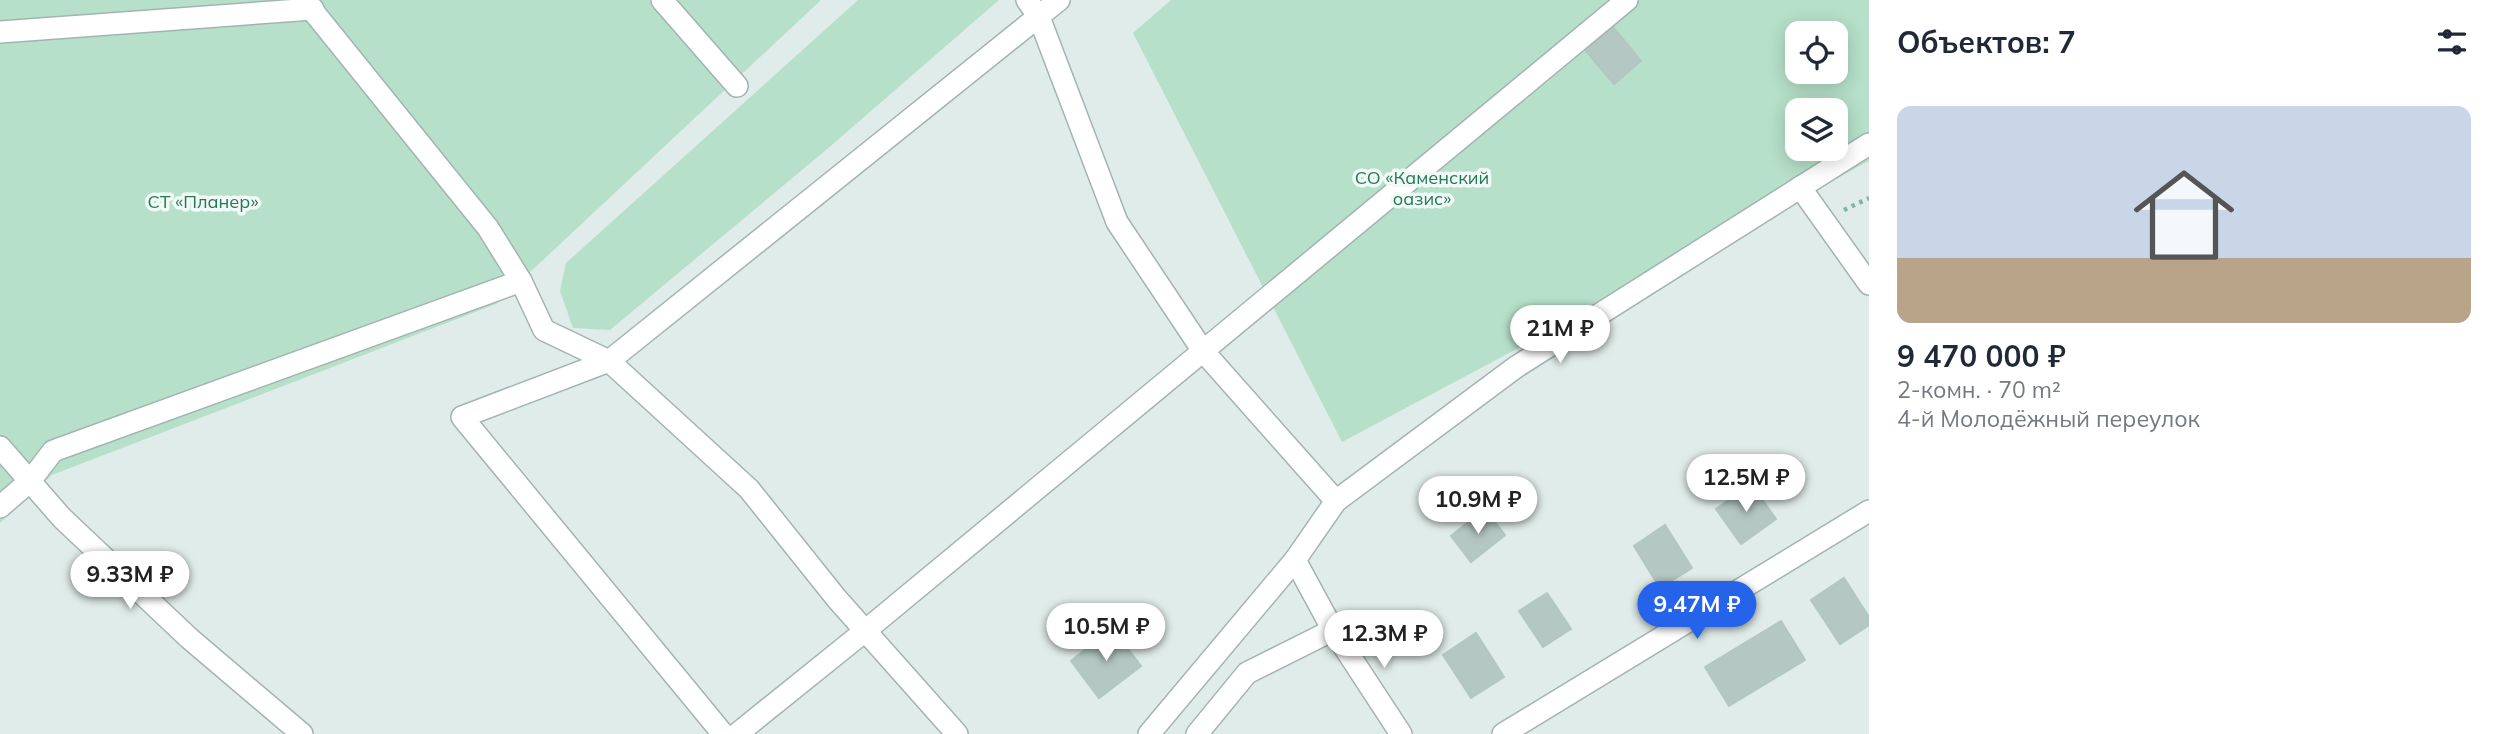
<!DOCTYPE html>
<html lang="ru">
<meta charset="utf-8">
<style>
:root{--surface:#fff;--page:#f2f2f3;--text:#1f2937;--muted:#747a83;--accent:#2563eb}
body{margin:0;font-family:Mulish,sans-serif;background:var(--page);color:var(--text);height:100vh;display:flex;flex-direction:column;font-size:26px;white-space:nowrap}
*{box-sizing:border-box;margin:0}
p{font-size:23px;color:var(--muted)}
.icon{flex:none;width:38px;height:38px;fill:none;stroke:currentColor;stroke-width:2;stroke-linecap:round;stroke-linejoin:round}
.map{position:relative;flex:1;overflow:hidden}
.details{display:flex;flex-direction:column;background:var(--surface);width:630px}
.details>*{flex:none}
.controls{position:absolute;left:1785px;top:21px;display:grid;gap:14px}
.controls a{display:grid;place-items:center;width:63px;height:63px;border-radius:14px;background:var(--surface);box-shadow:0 4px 18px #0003;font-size:35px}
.price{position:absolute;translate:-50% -60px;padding:0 16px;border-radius:24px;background:#fff;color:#222;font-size:23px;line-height:46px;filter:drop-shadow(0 2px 4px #0008)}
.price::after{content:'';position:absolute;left:50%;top:42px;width:21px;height:16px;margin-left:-10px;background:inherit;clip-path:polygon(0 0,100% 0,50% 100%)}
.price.current{background:var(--accent);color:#fff}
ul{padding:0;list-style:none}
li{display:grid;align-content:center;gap:14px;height:371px;padding:0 28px}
li span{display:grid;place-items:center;height:217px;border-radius:14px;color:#555}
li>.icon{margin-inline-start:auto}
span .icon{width:126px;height:126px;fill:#fffc;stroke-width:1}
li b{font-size:30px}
h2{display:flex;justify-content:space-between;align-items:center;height:84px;padding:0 28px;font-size:30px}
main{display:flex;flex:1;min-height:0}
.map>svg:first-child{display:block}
.green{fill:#b6e0c9;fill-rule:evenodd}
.building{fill:#b5c7c3;stroke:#b2c7c2;stroke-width:2}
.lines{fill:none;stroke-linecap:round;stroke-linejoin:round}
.minor-casing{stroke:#a2b4b2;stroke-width:24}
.path{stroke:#7db3ac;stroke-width:4.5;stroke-dasharray:3.5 5;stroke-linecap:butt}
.minor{stroke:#fff;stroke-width:21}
.labels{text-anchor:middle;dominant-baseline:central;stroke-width:7;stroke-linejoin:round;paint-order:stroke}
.park-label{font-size:18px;fill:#257955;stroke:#f1f9f6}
</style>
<main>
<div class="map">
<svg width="1869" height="734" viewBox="0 0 1869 734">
<rect width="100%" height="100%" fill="#e0ece9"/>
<!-- green -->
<g class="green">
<path d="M0,0H821L496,304L52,475L0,523Z"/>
<path d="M858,0H999L826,150L610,330L573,328L560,291L566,263Z"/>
<path d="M1171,0H1869V161L1342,442L1133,33ZM1797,33H1836V72H1797ZM1797,110H1836V149H1797Z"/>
</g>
<!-- building -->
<g class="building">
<path d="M1613,27L1641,61L1614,84L1585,50Z"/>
<path d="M1751,484L1776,519L1741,544L1716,509Z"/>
<path d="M1485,509L1505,535L1471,562L1451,536Z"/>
<path d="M1665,525L1692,568L1660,588L1634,546Z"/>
<path d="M1844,578L1869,617V625L1840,644L1811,600Z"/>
<path d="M1547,593L1571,629L1543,647L1519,611Z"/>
<path d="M1781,621L1805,660L1729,706L1705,667Z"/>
<path d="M1112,628L1141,666L1099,698L1071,661Z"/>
<path d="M1476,633L1504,677L1471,698L1443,655Z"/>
</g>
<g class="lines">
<defs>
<g id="minor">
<path d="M304,0L488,228L521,281L544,330L609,361L749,489L837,599L957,734"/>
<path d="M662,0L737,86"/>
<path d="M1027,0L1039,17L1117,222L1203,351L1336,501"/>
<path d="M0,32L313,9"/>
<path d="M1800,187L1869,284"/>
<path d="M0,447L62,518L189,638L302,734"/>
<path d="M0,507L30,481L53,451L521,281"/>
<path d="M723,734L462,417L609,361L1059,0"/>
<path d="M737,734L865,631L1627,0"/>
<path d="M1149,734L1295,560"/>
<path d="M1197,734L1247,673L1333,630"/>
<path d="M1401,734L1333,630L1295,560L1336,501L1516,367L1869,144"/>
<path d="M1503,734L1869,511"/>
</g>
</defs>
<!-- minor casing -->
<use href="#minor" class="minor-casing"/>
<!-- path -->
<path class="path" d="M1844,210L1869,198"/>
<!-- minor -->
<use href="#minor" class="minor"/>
</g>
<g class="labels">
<!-- park labels -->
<g class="park-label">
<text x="1422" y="177">СО «Каменский<tspan x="1422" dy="21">оазис»</tspan></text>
<text x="203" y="201">СТ «Планер»</text>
</g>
</g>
</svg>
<div class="controls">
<a><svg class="icon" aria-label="locate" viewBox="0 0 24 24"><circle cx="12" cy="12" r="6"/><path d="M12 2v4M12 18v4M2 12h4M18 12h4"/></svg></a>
<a><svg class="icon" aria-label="layers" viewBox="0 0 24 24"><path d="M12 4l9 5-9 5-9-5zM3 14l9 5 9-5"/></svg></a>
</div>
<b class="price" style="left:1560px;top:365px">21M ₽</b>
<b class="price" style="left:1746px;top:514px">12.5M ₽</b>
<b class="price" style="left:1478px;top:536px">10.9M ₽</b>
<b class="price" style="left:130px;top:611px">9.33M ₽</b>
<b class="price current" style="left:1697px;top:641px">9.47M ₽</b>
<b class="price" style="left:1106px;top:663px">10.5M ₽</b>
<b class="price" style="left:1384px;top:670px">12.3M ₽</b>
</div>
<section class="details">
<h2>Объектов: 7<svg class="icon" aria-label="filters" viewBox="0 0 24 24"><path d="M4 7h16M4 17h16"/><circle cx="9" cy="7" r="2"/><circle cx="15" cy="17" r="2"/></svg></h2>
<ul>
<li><span style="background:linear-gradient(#c9d6e8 70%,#b9a48a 0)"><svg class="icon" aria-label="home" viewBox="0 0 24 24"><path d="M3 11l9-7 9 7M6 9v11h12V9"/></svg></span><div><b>9 470 000 ₽</b><p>2-комн. · 70 m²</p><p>4-й Молодёжный переулок</p></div></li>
</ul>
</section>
</main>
